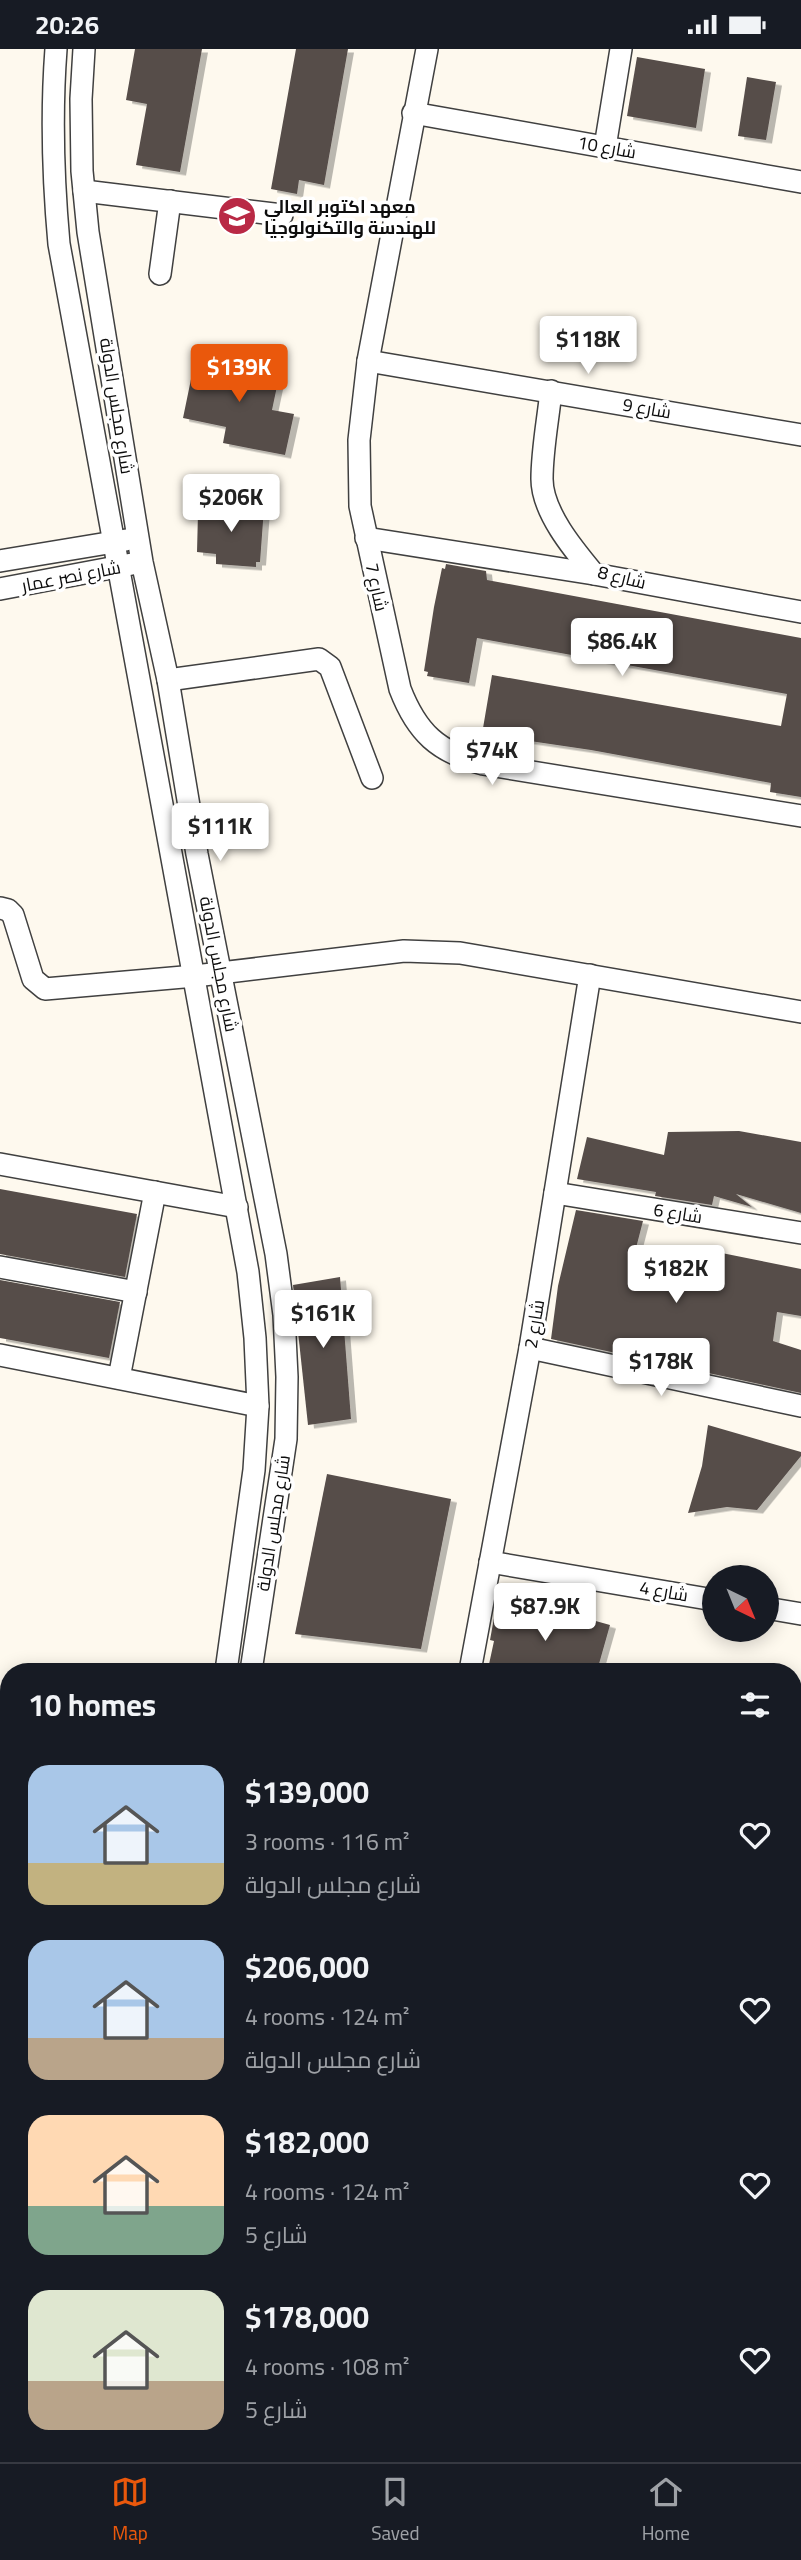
<!DOCTYPE html>
<meta charset="utf-8">
<style>
:root{--surface:#171b24;--page:#20242c;--text:#f1f3f6;--muted:#9ea1a6;--line:#363941;--accent:#ea580c}
body{margin:0;font-family:Georgia,Cairo,serif;background:var(--page);color:var(--text);height:100vh;display:flex;flex-direction:column;font-size:26px;white-space:nowrap}
*{box-sizing:border-box;margin:0}
p{font-size:23px;color:var(--muted)}
.icon{flex:none;width:38px;height:38px;fill:none;stroke:currentColor;stroke-width:2;stroke-linecap:round;stroke-linejoin:round}
.map{position:relative;flex:1;overflow:hidden}
.panel{position:absolute;left:0px;top:1614px;width:802px;height:800px;display:flex;flex-direction:column;background:var(--surface);border-radius:28px 28px 0 0;box-shadow:0 4px 18px #0003}
.panel>*{flex:none}
.needle{width:46px;rotate:137deg}
.fabs{position:absolute;left:702px;top:1516px;display:grid;gap:14px}
.fabs a{display:grid;place-items:center;width:77px;height:77px;border-radius:50%;background:var(--surface);box-shadow:0 4px 18px #0003;font-size:35px}
.price{position:absolute;translate:-50% -60px;padding:0 16px;border-radius:7px;background:#fff;color:#222;font-size:23px;line-height:46px;filter:drop-shadow(0 2px 4px #0008)}
.price::after{content:'';position:absolute;left:50%;top:42px;width:21px;height:16px;margin-left:-10px;background:inherit;clip-path:polygon(0 0,100% 0,50% 100%)}
.price.on{background:var(--accent);color:#fff}
ul{padding:0;list-style:none}
li{display:flex;align-items:center;gap:21px;height:175px;padding:0 28px}
li span{display:grid;place-items:center;flex:none;width:196px;height:140px;border-radius:21px;color:#555}
li>.icon{margin-inline-start:auto}
span .icon{width:84px;height:84px;fill:#fffc;stroke-width:1}
li b{font-size:30px}
h2{display:flex;justify-content:space-between;align-items:center;height:84px;padding:0 28px;font-size:30px}
.status{display:flex;justify-content:space-between;align-items:center;height:49px;padding:0 35px;background:var(--surface);direction:ltr}
.status svg{height:19px;fill:currentColor}
.menu{display:flex;justify-content:space-around;align-items:center;height:98px;border-top:2px solid var(--line);background:var(--surface);font-size:19px;color:var(--muted)}
.menu a{display:grid;justify-items:center;gap:4px}
.menu .on{color:var(--accent)}
.map>svg:first-child{display:block}
.building{fill:#564d4a;filter:url(#shadow)}
.lines{fill:none;stroke-linecap:round;stroke-linejoin:round}
.minor-casing{stroke:#404040;stroke-width:24}
.minor{stroke:#fff;stroke-width:21}
.labels{text-anchor:middle;dominant-baseline:central;stroke-width:7;stroke-linejoin:round;paint-order:stroke}
.street-label{font-size:18px;fill:#0d0d0d;stroke:#fff}
.poi-label{font-size:18px;font-weight:bold;fill:#0d0d0d;stroke:#fff;text-anchor:start}
</style>
<div class="status"><b>20:26</b><svg viewBox="0 0 49 12"><path d="M0 12V9h3v3zM5 12V6h3v6zM10 12V3h3v9zM15 12V0h3v12zM26 1h20v11H26zM47 4h2v5h-2z"/></svg></div>
<div class="map">
<svg width="801" height="2413" viewBox="0 0 801 2413">
<defs>
<filter id="shadow"><feDropShadow dx="6" dy="3.5" stdDeviation="0" flood-color="#0004"/></filter>
</defs>
<rect width="100%" height="100%" fill="#fef9ee"/>
<!-- building -->
<g class="building">
<path d="M135,0H202L180,123L136,116L147,55L126,51Z"/>
<path d="M296,0H348L324,136L299,131L297,145L271,140Z"/>
<path d="M637,8L705,20L696,79L627,67Z"/>
<path d="M747,28L776,33L766,91L738,87Z"/>
<path d="M196,306L280,323L272,361L294,365L285,406L223,394L226,378L183,369Z"/>
<path d="M203,454L264,459L260,513H256V518L216,515V505L197,503L198,464H202Z"/>
<path d="M446,515L486,522L487,531L801,589V748L770,743L771,734L591,701L482,685L492,626L781,677L787,645L477,589L469,634L427,627L428,623L424,622L434,558L442,519L445,520Z"/>
<path d="M739,1082L801,1093V1164L736,1145L752,1158L714,1147L712,1156L655,1147L656,1143L577,1130L587,1088L664,1106L668,1083Z"/>
<path d="M0,1140L137,1165L125,1228L0,1205Z"/>
<path d="M576,1161L643,1172L636,1199L679,1211L682,1196L801,1220V1267L777,1263L773,1292L801,1301V1344L551,1290L558,1237Z"/>
<path d="M340,1228L351,1370L308,1376L293,1236Z"/>
<path d="M0,1231L120,1253L109,1309L0,1289Z"/>
<path d="M708,1376L801,1403V1407L757,1461L727,1458L688,1464L702,1417Z"/>
<path d="M327,1425L451,1450L421,1600L295,1585Z"/>
<path d="M496,1558L584,1573L585,1569L610,1576L597,1622H501L488,1620L494,1592L490,1591Z"/>
</g>
<g class="lines">
<defs>
<g id="minor">
<path d="M56,0C51,66 53,129 59,195L248,1223L255,1289L258,1357L254,1421L226,1622"/>
<path d="M84,0L81,50L82,122L88,183L142,513L168,631L197,805L276,1205L284,1266L287,1328L286,1390L251,1622"/>
<path d="M427,0L368,312L359,391L360,457L400,640C417,684 438,703 483,715L801,767"/>
<path d="M413,64L801,133"/>
<path d="M605,98L621,0"/>
<path d="M84,142L282,166"/>
<path d="M160,225L170,152"/>
<path d="M368,312L801,386"/>
<path d="M551,342C548,371 542,401 542,430C542,463 574,501 594,525L801,563"/>
<path d="M366,489L594,525"/>
<path d="M0,512L126,491"/>
<path d="M0,540L132,515"/>
<path d="M168,631L319,610L330,618L372,729"/>
<path d="M0,859L8,861L13,866L33,930L45,940L195,927L404,902L460,904L801,963"/>
<path d="M0,1115L237,1158"/>
<path d="M555,1144L801,1184"/>
<path d="M0,1218L136,1243"/>
<path d="M530,1299L801,1357"/>
<path d="M0,1306L258,1357"/>
<path d="M119,1329L155,1143"/>
<path d="M490,1513L714,1551"/>
<path d="M766,1559L801,1565"/>
<path d="M470,1622L530,1299L590,926"/>
<path d="M793,1750L801,1752"/>
<path d="M0,1810L9,1812"/>
<path d="M793,1945L801,1947"/>
<path d="M0,2029L9,2030"/>
<path d="M0,2053L9,2054"/>
<path d="M793,2165L801,2166"/>
<path d="M793,2193L801,2194"/>
<path d="M0,2377L9,2353"/>
<path d="M719,2404L758,2413"/>
<path d="M193,2413L195,2404"/>
</g>
</defs>
<!-- minor casing -->
<use href="#minor" class="minor-casing"/>
<!-- minor -->
<use href="#minor" class="minor"/>
</g>
<!-- icons -->
<defs>
<symbol id="university-disc" viewBox="-11 -11 22 22"><circle r="9.5" fill="#b92945" stroke="#fff"/><path d="M0-5L7-2L0 1L-7-2ZM-4 1L0 2.5L4 1V4Q0 6-4 4Z" fill="#fff"/></symbol>
</defs>
<g fill-rule="evenodd">
<use href="#university-disc" x="215" y="145" width="44" height="44"/>
</g>
<g class="labels">
<!-- street labels -->
<g class="street-label">
<text transform="translate(607 98) rotate(10)">شارع 10</text>
<text transform="translate(117 357) rotate(81)">شارع مجلس الدولة</text>
<text transform="translate(647 359) rotate(10)">شارع 9</text>
<text transform="translate(71 527) rotate(-11)">شارع نصر عمار</text>
<text transform="translate(622 528) rotate(14)">شارع 8</text>
<text transform="translate(377 538) rotate(78)">شارع 7</text>
<text transform="translate(219 915) rotate(79)">شارع مجلس الدولة</text>
<text transform="translate(678 1164) rotate(9)">شارع 6</text>
<text transform="translate(534 1275) rotate(-81)">شارع 2</text>
<text transform="translate(273 1474) rotate(-81)">شارع مجلس الدولة</text>
<text transform="translate(664 1542) rotate(10)">شارع 4</text>
</g>
<!-- poi labels -->
<g class="poi-label">
<text x="264" y="157">معهد اكتوبر العالي<tspan x="264" dy="21">للهندسة والتكنولوجيا</tspan></text>
</g>
</g>
</svg>
<div class="fabs">
<a><svg class="needle" viewBox="-14 -14 28 28"><path d="M0-13l5 13h-10z" fill="#e53935"/><path d="M0 13l5-13h-10z" fill="#9ea1a6"/></svg></a>
</div>
<b class="price" style="left:588px;top:327px">$118K</b>
<b class="price on" style="left:239px;top:355px">$139K</b>
<b class="price" style="left:231px;top:485px">$206K</b>
<b class="price" style="left:622px;top:629px">$86.4K</b>
<b class="price" style="left:492px;top:738px">$74K</b>
<b class="price" style="left:220px;top:814px">$111K</b>
<b class="price" style="left:676px;top:1256px">$182K</b>
<b class="price" style="left:323px;top:1301px">$161K</b>
<b class="price" style="left:661px;top:1349px">$178K</b>
<b class="price" style="left:545px;top:1594px">$87.9K</b>
<section class="panel">
<h2>10 homes<svg class="icon" aria-label="filters" viewBox="0 0 24 24"><path d="M4 7h16M4 17h16"/><circle cx="9" cy="7" r="2"/><circle cx="15" cy="17" r="2"/></svg></h2>
<ul>
<li><span style="background:linear-gradient(#a9c7e8 70%,#c2b280 0)"><svg class="icon" aria-label="home" viewBox="0 0 24 24"><path d="M3 11l9-7 9 7M6 9v11h12V9"/></svg></span><div><b>$139,000</b><p>3 rooms · 116 m²</p><p>شارع مجلس الدولة</p></div><svg class="icon" aria-label="heart" viewBox="0 0 24 24"><path d="M12 20l-8-8c-3-5 5-10 8-4 3-6 11-1 8 4z"/></svg></li>
<li><span style="background:linear-gradient(#a9c7e8 70%,#b9a48a 0)"><svg class="icon" aria-label="home" viewBox="0 0 24 24"><path d="M3 11l9-7 9 7M6 9v11h12V9"/></svg></span><div><b>$206,000</b><p>4 rooms · 124 m²</p><p>شارع مجلس الدولة</p></div><svg class="icon" aria-label="heart" viewBox="0 0 24 24"><path d="M12 20l-8-8c-3-5 5-10 8-4 3-6 11-1 8 4z"/></svg></li>
<li><span style="background:linear-gradient(#ffd9b3 65%,#7fa58c 0)"><svg class="icon" aria-label="home" viewBox="0 0 24 24"><path d="M3 11l9-7 9 7M6 9v11h12V9"/></svg></span><div><b>$182,000</b><p>4 rooms · 124 m²</p><p>شارع 5</p></div><svg class="icon" aria-label="heart" viewBox="0 0 24 24"><path d="M12 20l-8-8c-3-5 5-10 8-4 3-6 11-1 8 4z"/></svg></li>
<li><span style="background:linear-gradient(#dfe7d0 65%,#b9a48a 0)"><svg class="icon" aria-label="home" viewBox="0 0 24 24"><path d="M3 11l9-7 9 7M6 9v11h12V9"/></svg></span><div><b>$178,000</b><p>4 rooms · 108 m²</p><p>شارع 5</p></div><svg class="icon" aria-label="heart" viewBox="0 0 24 24"><path d="M12 20l-8-8c-3-5 5-10 8-4 3-6 11-1 8 4z"/></svg></li>
</ul>
</section>
</div>
<nav class="menu">
<a class="on"><svg class="icon" aria-label="map" viewBox="0 0 24 24"><path d="M3 6l6-2 6 2 6-2v14l-6 2-6-2-6 2zM9 4v14M15 6v14"/></svg>Map</a>
<a><svg class="icon" aria-label="saved" viewBox="0 0 24 24"><path d="M7 4h10v16l-5-4-5 4z"/></svg>Saved</a>
<a><svg class="icon" aria-label="home" viewBox="0 0 24 24"><path d="M3 11l9-7 9 7M6 9v11h12V9"/></svg>Home</a>
</nav>
